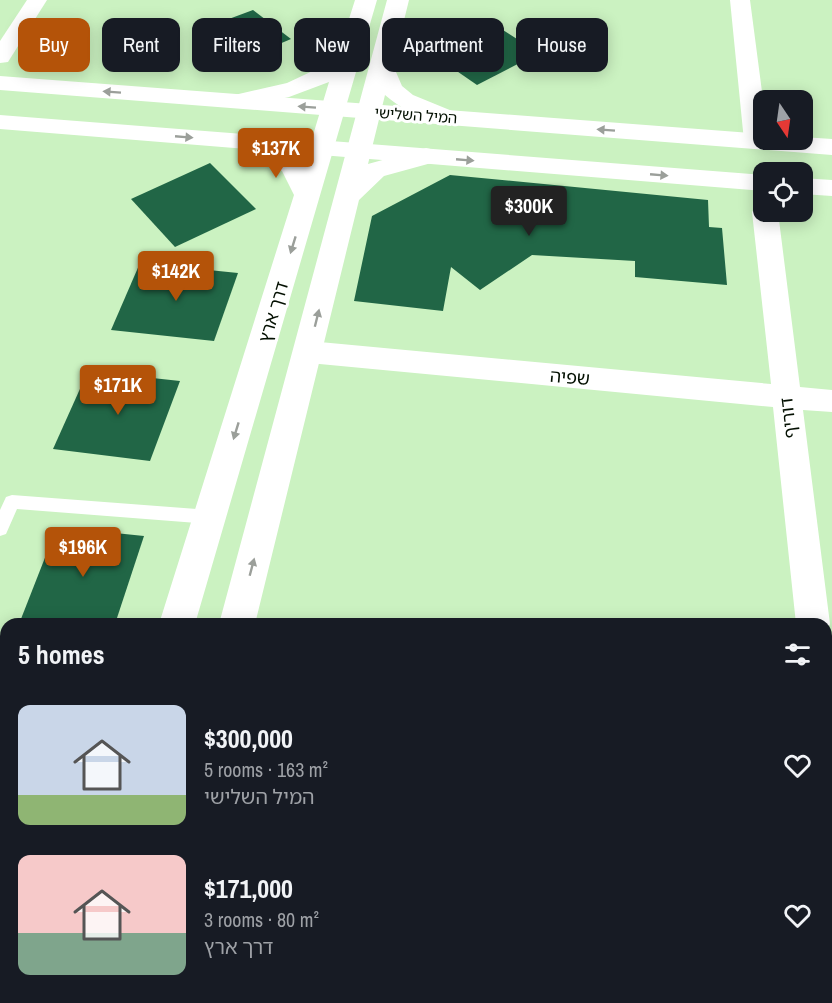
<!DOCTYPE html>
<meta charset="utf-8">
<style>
:root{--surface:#171b24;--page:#20242c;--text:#f1f3f6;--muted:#9ea1a6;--accent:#b45309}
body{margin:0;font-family:"Archivo Narrow","Noto Sans Hebrew",sans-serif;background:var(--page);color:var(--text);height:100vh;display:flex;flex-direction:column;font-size:22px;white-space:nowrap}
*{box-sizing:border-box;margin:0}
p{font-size:20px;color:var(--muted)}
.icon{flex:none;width:33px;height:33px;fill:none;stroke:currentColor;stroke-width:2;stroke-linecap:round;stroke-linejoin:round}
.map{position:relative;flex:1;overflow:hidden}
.sheet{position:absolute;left:0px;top:618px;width:832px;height:386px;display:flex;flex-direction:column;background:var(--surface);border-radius:18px 18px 0 0;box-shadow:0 3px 15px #0003}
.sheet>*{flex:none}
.hud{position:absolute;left:18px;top:18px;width:796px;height:54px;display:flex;gap:12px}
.needle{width:39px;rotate:167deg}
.buttons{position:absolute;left:753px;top:90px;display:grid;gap:12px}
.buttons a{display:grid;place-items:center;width:60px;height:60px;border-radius:12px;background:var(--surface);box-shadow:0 3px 15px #0003;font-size:30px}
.price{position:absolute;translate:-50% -51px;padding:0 14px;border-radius:6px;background:var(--accent);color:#fff;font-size:20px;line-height:39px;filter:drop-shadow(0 2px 3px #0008)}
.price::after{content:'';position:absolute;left:50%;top:36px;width:18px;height:14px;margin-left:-9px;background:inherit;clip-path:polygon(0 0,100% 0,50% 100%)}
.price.on{background:#222;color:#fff}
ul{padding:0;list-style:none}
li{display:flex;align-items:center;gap:18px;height:150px;padding:0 18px}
li span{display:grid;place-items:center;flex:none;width:168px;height:120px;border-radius:12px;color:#555}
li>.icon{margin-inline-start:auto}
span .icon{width:72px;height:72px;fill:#fffc;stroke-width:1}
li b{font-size:26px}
h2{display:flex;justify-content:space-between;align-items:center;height:72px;padding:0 18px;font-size:26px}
.pill{padding:0 21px;border-radius:12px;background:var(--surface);box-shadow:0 3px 15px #0003;font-size:21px;line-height:54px}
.pill.on{background:var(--accent);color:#fff}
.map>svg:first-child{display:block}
.building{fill:#216646}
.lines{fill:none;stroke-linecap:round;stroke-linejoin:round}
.service{fill:#fff;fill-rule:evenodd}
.minor{fill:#fff;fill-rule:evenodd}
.tertiary{fill:#fff;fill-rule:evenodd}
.secondary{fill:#fff;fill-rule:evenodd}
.oneway{fill:#9b9f9a}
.labels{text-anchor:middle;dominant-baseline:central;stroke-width:6;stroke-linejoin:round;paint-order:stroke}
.far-street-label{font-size:15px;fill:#041002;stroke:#fff}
.street-label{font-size:18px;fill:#041002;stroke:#fff}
</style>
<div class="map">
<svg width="832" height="1003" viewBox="0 0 832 1003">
<rect width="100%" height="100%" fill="#cbf2c1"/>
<!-- building -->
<g class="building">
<path d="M253,10L291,39L242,60L202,29Z"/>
<path d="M484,18L539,53L477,85L422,47Z"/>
<path d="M210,163L256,209L175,247L131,199Z"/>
<path d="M450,175L708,200L709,227L722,228L727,285L635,277V261L532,255L480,290L451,267L443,311L354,301L372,216Z"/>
<path d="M140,263L238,273L214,341L111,330Z"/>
<path d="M88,371L180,381L150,461L53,449Z"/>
<path d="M57,527L144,536L115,624H19Z"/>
</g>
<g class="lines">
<!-- service -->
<g class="service">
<path d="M12,495L210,510L216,512L218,517L216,522L210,524L17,509L6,534L0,536V510L6,497Z"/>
<rect x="0" y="841" width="6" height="20"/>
</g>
<!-- minor -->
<g class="minor">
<path d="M27,0H47L8,62L0,63V41Z"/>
<path d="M730,0H750L764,107V140L768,141L764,146L756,148L748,146L744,141Z"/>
<path d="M764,204V212H778L800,387L832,390V412L803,410L830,624L826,632V624H796L773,407L309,363L299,359L295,352L299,345L309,341L771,384L752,212L756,206Z"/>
<path d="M826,713L832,716V795L826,793Z"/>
<path d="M826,853L832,854V894L826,893Z"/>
</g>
<!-- tertiary -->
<g class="tertiary">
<path d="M0,76L764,134V140H802V137L832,139V155L0,90Z"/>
<path d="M0,115L764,175V191L0,129Z"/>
<path d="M802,178L832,180V196L802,194Z"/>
</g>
<!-- secondary -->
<g class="secondary">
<path d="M355,0H377L195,624H159L294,195L282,171L250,143L253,138C273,132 292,149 304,165L329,82L289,97L238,108L230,106L226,101L230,96L287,83L336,60Z"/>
<path d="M387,0H409L393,65L402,86L413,95L457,113L461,118L457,123C436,129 401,109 385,95L368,164L426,148L435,150L438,156L435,162L384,176L359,200L255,624H219Z"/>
<path d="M41,998H85L83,1003H39Z"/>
<path d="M118,998H162L160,1003H116Z"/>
</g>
</g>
<!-- one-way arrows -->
<defs><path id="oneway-solid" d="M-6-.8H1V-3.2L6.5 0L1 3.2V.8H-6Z" transform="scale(1.5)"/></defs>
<g class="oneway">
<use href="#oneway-solid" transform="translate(112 92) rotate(-176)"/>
<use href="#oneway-solid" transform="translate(307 107) rotate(-176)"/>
<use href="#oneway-solid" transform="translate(606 130) rotate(-176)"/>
<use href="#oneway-solid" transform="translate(184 137) rotate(5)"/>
<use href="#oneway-solid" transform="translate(465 160) rotate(5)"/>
<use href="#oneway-solid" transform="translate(659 175) rotate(5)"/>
<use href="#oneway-solid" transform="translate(293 245) rotate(107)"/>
<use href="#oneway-solid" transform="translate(317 318) rotate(-76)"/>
<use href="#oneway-solid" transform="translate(236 431) rotate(107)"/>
<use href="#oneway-solid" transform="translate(252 567) rotate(-75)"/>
</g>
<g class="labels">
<!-- far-street labels -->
<g class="far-street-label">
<text transform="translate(416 115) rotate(4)">המיל השלישי</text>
</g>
<!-- street labels -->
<g class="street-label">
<text transform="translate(273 312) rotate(-73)">דרך ארץ</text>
<text transform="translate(570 377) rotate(5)">שפיה</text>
<text transform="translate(788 418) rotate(-97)">דוריף</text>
</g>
</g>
</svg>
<div class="buttons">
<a><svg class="needle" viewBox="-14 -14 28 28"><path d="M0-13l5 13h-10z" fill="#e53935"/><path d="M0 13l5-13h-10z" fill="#9ea1a6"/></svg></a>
<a><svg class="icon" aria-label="locate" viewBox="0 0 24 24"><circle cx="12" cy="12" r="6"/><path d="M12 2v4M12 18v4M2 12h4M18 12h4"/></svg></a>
</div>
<b class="price" style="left:276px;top:179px">$137K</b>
<b class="price on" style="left:529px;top:237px">$300K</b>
<b class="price" style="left:176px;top:302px">$142K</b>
<b class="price" style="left:118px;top:416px">$171K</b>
<b class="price" style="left:83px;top:578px">$196K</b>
<div class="hud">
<a class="pill on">Buy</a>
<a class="pill">Rent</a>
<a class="pill">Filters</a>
<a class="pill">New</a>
<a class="pill">Apartment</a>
<a class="pill">House</a>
</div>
<section class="sheet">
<h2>5 homes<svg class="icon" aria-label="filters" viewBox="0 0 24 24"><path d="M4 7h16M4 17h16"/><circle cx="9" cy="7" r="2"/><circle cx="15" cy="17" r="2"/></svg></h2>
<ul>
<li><span style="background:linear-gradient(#c9d6e8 75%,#8fb573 0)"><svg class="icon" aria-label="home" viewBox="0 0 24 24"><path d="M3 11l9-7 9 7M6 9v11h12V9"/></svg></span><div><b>$300,000</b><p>5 rooms · 163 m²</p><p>המיל השלישי</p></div><svg class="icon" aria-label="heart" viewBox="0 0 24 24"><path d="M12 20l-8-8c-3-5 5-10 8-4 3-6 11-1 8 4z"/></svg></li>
<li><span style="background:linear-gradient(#f6c9c9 65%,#7fa58c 0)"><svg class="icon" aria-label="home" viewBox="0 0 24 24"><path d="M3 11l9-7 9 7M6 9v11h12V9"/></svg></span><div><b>$171,000</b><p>3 rooms · 80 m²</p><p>דרך ארץ</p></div><svg class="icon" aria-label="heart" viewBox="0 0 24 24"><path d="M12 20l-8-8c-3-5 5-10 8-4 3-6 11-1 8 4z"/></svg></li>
</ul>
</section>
</div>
